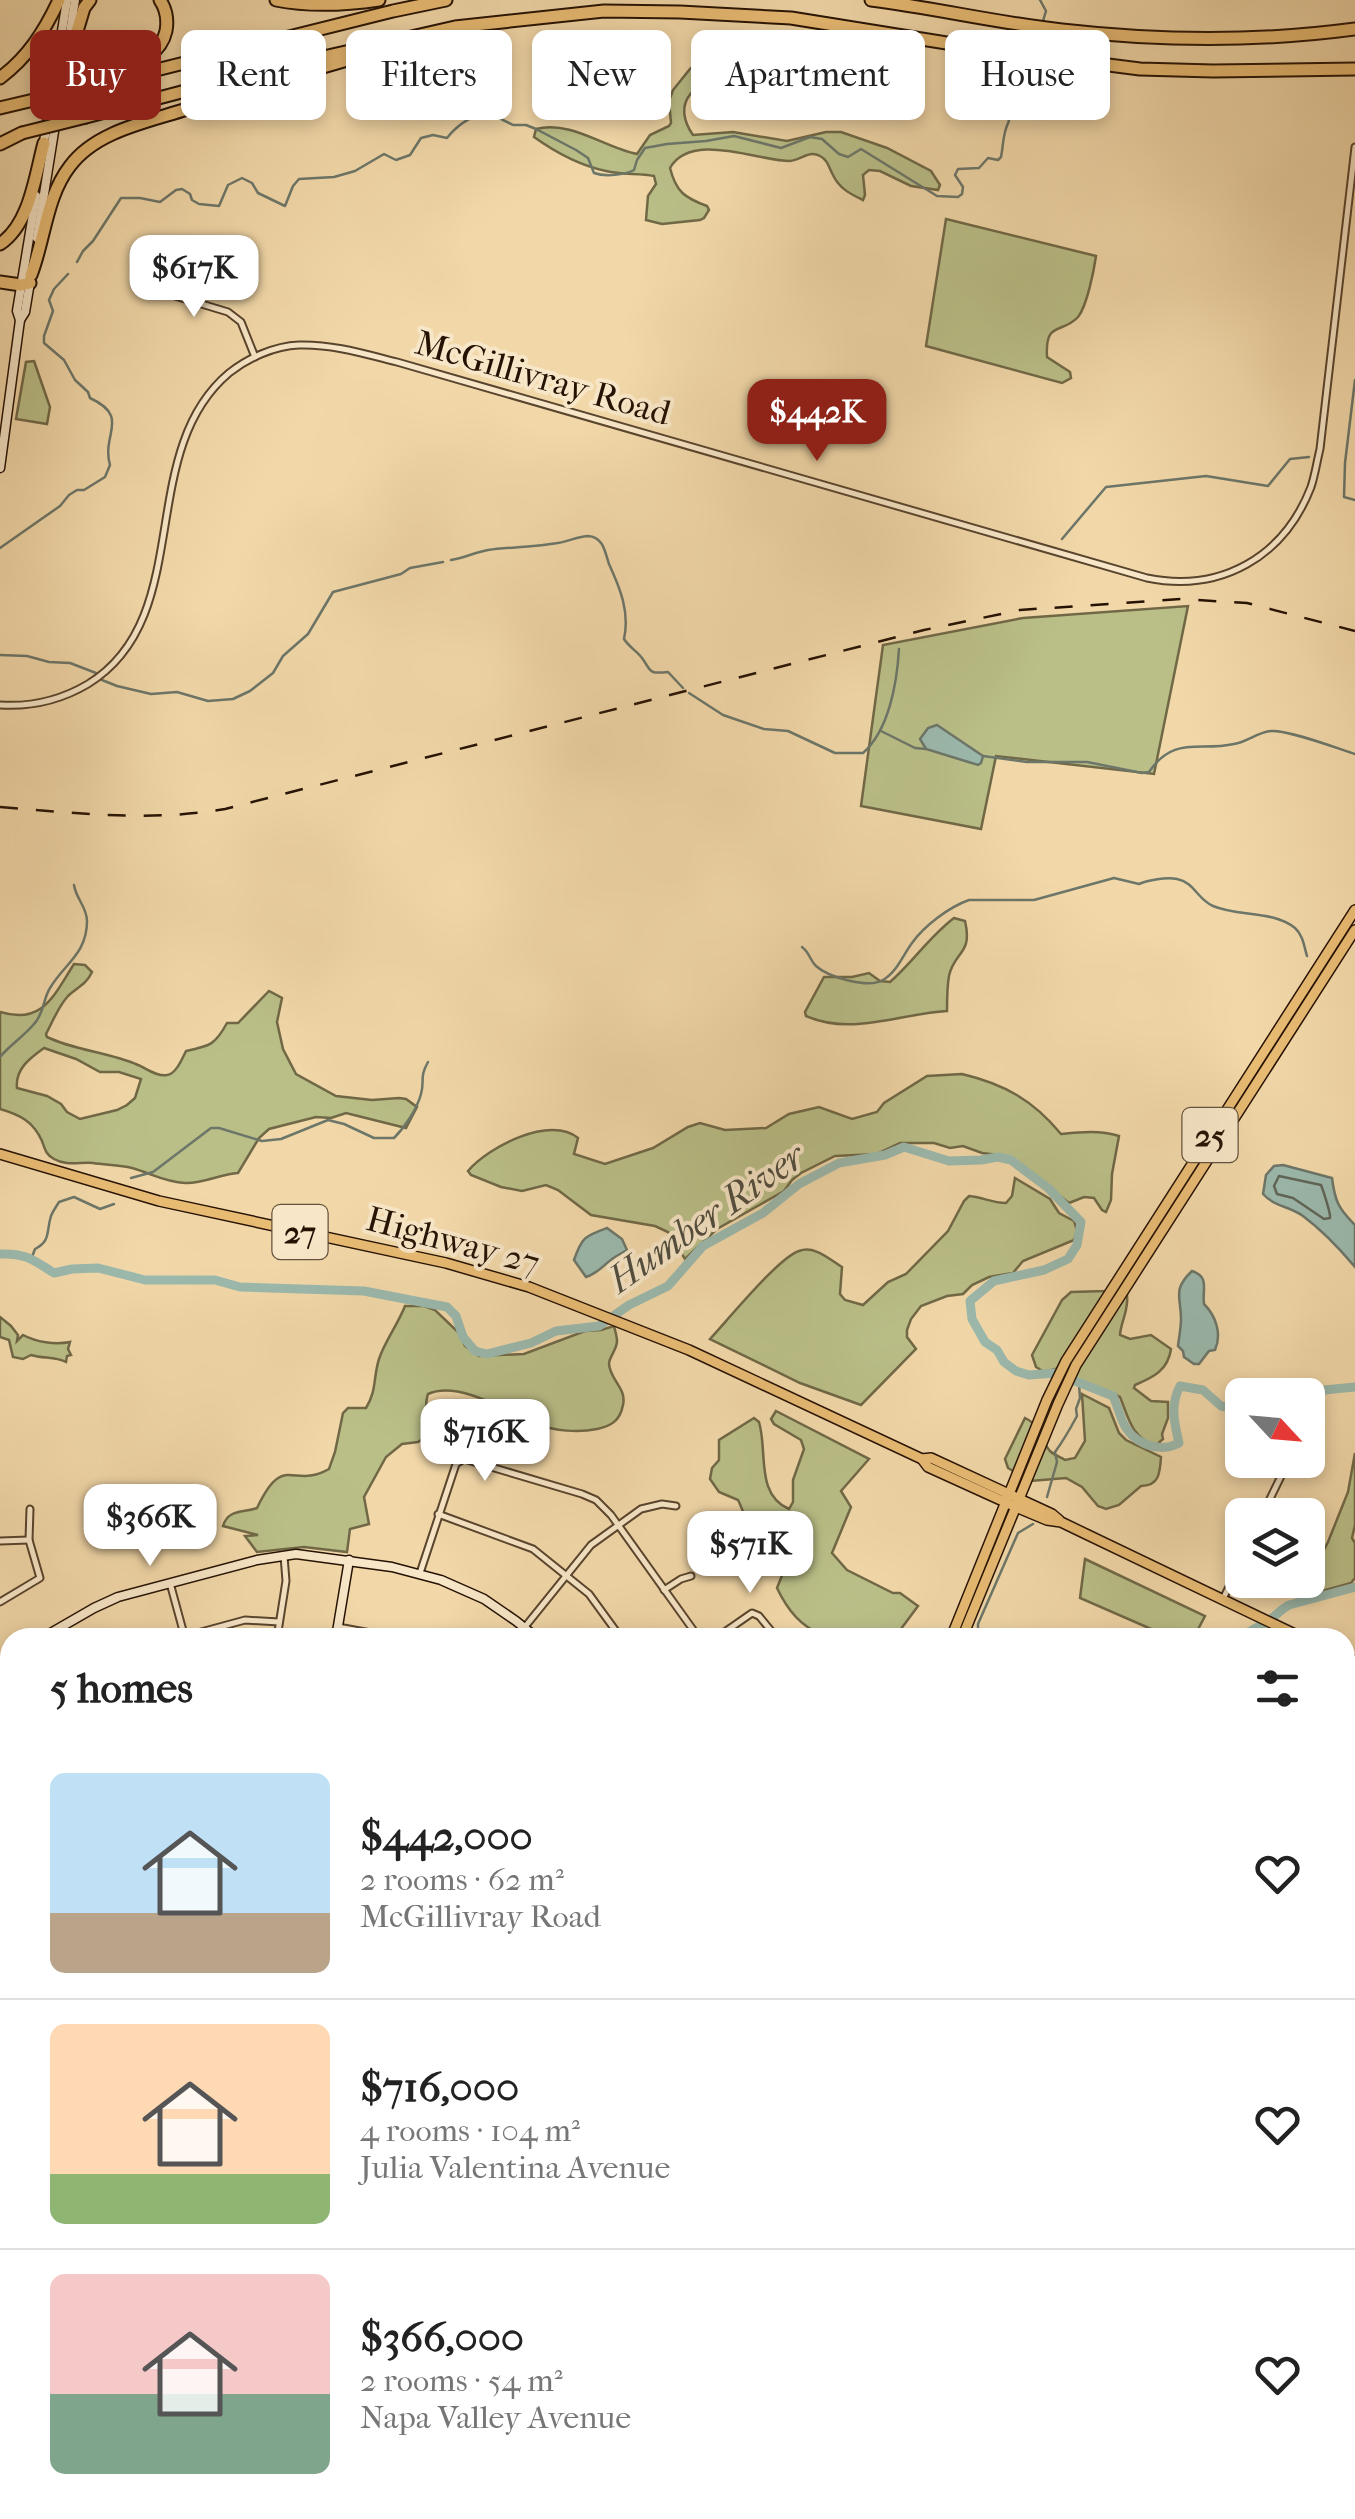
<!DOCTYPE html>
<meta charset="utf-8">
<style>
:root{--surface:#fff;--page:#f6f6f6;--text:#222;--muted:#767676;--line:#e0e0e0;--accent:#8f2418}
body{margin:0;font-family:"IM FELL French Canon",serif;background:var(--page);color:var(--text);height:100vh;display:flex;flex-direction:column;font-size:38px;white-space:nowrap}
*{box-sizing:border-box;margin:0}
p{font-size:32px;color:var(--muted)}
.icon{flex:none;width:55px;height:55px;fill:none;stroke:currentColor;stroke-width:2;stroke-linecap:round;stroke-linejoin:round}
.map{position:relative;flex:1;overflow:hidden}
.drawer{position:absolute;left:0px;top:1628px;width:1355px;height:892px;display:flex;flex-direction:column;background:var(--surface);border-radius:30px 30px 0 0;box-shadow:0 5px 15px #0003}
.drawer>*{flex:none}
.top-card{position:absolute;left:30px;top:30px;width:1295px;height:90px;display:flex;gap:20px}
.needle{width:65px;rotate:116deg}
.tools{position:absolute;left:1225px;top:1378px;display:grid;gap:20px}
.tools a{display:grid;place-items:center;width:100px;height:100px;border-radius:15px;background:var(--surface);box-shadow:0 5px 15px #0003;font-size:50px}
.price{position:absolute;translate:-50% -85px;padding:0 22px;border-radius:20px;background:#fff;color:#222;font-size:32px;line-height:65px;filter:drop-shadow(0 2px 5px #0008)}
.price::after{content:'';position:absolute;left:50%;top:60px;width:30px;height:22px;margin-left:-15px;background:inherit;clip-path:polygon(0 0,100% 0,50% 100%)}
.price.active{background:var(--accent);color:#fff}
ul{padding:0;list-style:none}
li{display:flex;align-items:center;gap:30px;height:250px;padding:0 50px}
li+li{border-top:2px solid var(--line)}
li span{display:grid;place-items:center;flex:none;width:280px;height:200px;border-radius:15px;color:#555}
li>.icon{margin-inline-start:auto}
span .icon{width:120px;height:120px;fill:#fffc;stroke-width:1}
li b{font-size:42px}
h2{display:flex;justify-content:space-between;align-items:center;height:120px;padding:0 50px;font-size:42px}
.chip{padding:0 35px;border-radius:15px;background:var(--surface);box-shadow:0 5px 15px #0003;font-size:35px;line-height:90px}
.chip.active{background:var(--accent);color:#fff}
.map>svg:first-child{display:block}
.green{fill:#babf88;stroke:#706846;stroke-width:2.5;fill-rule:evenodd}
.water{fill:#9bb9ad;stroke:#6c7669;stroke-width:2.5}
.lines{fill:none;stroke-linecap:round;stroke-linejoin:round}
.shore{stroke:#606658;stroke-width:2.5}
.stream{stroke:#6c7669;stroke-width:2.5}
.river{stroke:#9bb9ad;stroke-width:9}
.street-casing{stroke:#59442d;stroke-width:9}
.secondary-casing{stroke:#261204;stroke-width:11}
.primary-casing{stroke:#261204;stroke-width:12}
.highway-casing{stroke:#261204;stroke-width:15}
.street{stroke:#f7e6c7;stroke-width:5}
.secondary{stroke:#f7e6c7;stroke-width:8}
.primary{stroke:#e9bc74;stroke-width:9}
.highway{stroke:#e9bc74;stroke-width:11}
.rail{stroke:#261204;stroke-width:2.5;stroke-dasharray:18 18;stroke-linecap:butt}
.highway-bridge-casing{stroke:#261204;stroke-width:15;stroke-linecap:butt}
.highway-bridge{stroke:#e9bc74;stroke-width:11}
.labels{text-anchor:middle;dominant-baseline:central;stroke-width:8;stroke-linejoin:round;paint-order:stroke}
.shield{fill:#f7e6c7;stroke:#65523e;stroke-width:2.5}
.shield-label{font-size:32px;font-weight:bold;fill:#261204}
.street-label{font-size:35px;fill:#261204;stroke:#f7e6c7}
.water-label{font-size:38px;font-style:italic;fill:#4f4c3f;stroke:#f7e6c7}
</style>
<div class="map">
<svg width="1355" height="2519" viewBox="0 0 1355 2519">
<rect width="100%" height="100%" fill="#f2d8a9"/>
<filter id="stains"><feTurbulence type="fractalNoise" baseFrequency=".002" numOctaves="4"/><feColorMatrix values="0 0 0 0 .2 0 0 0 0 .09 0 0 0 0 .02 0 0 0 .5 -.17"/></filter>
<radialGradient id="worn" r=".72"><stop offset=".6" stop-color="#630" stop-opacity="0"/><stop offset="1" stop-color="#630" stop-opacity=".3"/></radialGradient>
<!-- green -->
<g class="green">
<path d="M709,54L769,68L763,93C749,90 738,82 724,82C689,81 673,107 693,135L733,132L787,141L826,132H841L887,148L931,171L940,185L938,190L911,186L880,171L869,170L863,175L865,195L863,200C850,194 839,188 833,175C829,168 828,160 820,156C809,150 801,160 790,161C758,161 691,131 670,168C676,192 685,198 707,206L709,210L704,218L700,220L662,224L646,220L648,196L656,184L654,176C639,173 621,175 606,171C582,166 555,152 534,137L536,129C571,120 605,148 637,154L650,135L669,126L671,123L669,101L673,90L690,69Z"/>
<path d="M946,219L1096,256C1094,270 1087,306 1078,317C1061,335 1045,320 1047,357L1070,372L1071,378L1062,383L926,346Z"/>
<path d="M34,361L50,407L47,424L16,419L26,362Z"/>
<path d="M1188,606L1154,774L996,756L981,829L861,806L883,645L1023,618Z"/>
<path d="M954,918L965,921C973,955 954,951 949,976C947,987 947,999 947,1011C899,1014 852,1036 806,1016L805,1012L824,977H852L869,973L880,981L890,982C913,962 929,937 954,918Z"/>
<path d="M74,964L85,965L92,972C86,985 77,987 68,996C58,1007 53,1021 46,1034L47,1037C76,1051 109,1052 138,1065C146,1068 157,1077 167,1075C176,1074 182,1059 186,1051C210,1046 215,1045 227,1023H238L269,991L282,998L277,1022L283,1049L296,1074L336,1096L372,1100L399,1098L406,1099L417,1107L406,1128L346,1113L331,1118L316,1117L269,1129L259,1138L238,1173C220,1174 203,1184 185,1183C165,1182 150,1173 132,1168C119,1165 105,1165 93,1163C79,1162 66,1166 54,1159C46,1155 45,1149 42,1141C33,1121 20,1115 0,1109V1012C43,1025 54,995 74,964ZM44,1048L76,1059L100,1072H119L141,1079L135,1098L127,1105L117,1110L80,1119L67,1112L61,1104L47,1096L17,1088C15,1069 30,1058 44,1048Z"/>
<path d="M962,1074C1004,1084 1033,1100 1061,1134C1081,1132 1100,1130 1119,1136L1112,1174L1111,1200L1106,1212L1102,1210L1094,1198L1084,1197L1069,1203L1041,1181L998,1155L982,1153L963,1146L950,1148L934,1143H900L877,1154L835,1156L801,1173L792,1180L784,1191L717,1229L685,1259L668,1232L655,1226L591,1215L558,1190L546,1185L522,1191L501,1187L471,1175L468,1171C488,1147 550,1115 578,1138L574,1154L605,1164L653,1148L688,1127L700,1123L725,1130L766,1128L789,1114L819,1107L852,1119L877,1112L884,1103L927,1076Z"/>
<path d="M1015,1178L1050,1199L1059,1213L1074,1221L1077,1231L1074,1240L1023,1261L1013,1273L989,1277L972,1285L963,1294L947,1296L921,1306L911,1319L907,1330V1337L916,1349L861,1405L800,1383L710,1339C727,1321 779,1257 799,1251C814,1245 829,1259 842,1267L840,1294L845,1300L863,1305L888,1282L906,1274L948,1231L964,1201L969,1196C982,1197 992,1203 1006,1203L1012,1196Z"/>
<path d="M1114,1288L1127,1295C1129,1311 1121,1320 1120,1335L1130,1339L1151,1335L1171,1349C1168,1370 1154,1377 1135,1385L1134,1388L1151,1401L1168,1402V1418L1162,1434L1163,1439L1155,1446C1131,1436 1129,1419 1120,1397C1102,1389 1070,1389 1063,1367L1044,1372L1036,1367L1032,1355L1062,1300L1071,1292L1106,1291Z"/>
<path d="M405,1306H424L435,1310L458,1332L465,1346L479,1356L524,1354L585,1331L601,1330L614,1326C615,1331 617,1336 617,1341C617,1349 610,1356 609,1363C609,1379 627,1388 623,1405C620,1421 611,1426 597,1429C578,1433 555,1431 536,1424C508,1412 459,1380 428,1394C423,1408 429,1421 427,1436L418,1442L402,1444L386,1457L364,1497L369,1524L350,1529L347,1552L304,1547L257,1552L245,1536L258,1535L223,1526C228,1509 243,1513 257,1508C284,1451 292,1490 329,1469L335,1452L343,1413L348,1408H366C377,1390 373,1378 379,1359C385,1341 398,1324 405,1306Z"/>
<path d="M0,1317L11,1326L18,1335L17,1341L23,1335C36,1342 55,1345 70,1342L68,1349L71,1355L67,1356L66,1362C54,1356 44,1359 31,1355L23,1359L13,1357L9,1340L0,1337Z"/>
<path d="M1082,1394L1109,1408L1119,1433L1126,1440L1161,1457C1160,1473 1159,1486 1141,1486L1119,1505L1106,1509L1098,1506L1082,1487L1066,1478L1030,1481L1008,1468L1005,1459L1025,1418C1043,1427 1039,1439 1050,1451C1054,1455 1060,1457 1065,1460L1075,1458L1085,1441Z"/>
<path d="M776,1411L869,1459L841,1491L851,1507L832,1553L847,1570L893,1593H900L918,1606L895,1637C839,1638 805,1647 777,1588L787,1563C779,1553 770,1552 760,1544C751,1536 744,1512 738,1500L719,1492L710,1479L712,1468L719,1460V1440L754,1418L759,1422C768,1452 755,1494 789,1509L793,1502V1480L804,1449L801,1440L774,1424L771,1419Z"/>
<path d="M1355,1453V1525L1352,1538L1355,1543V1578L1351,1583L1308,1595L1305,1587L1328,1542L1348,1492Z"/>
<path d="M1085,1559L1205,1616L1194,1637H1156L1158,1632L1080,1598Z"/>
<path d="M936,2510H1162L1140,2519H937Z"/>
</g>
<!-- water -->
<g class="water">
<path d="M937,725L983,756L981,763L978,765L926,749L920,739L928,728Z"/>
<path d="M1283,1165L1332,1178C1335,1201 1338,1208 1355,1225V1267C1339,1248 1323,1231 1303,1216C1289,1206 1275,1207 1263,1194L1266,1175L1274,1166Z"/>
<path d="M607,1228L622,1239L627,1250C623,1253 619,1254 615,1257C604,1264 599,1273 586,1277L574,1260C582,1237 585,1236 607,1228Z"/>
<path d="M1192,1271C1210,1277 1202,1289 1204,1304C1216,1316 1222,1334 1215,1350L1209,1351L1199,1364H1194L1184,1357L1183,1351L1178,1346C1179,1337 1181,1328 1181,1319C1181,1297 1172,1290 1192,1271Z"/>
</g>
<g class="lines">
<!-- shore -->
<path class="shore" d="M1279,1176L1321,1185C1323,1190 1331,1214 1330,1218L1324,1219L1293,1198L1277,1194L1274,1186Z"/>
<!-- stream -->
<g class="stream">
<path d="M1040,0L1046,11L1043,21"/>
<path d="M1025,49L1030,37L1038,33"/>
<path d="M77,262L83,251L93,241L121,198H140L160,202L176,190L182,189L190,194L192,200L199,204L219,206L228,185L242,178L252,183L258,193L285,206L293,186L299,179L334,177L355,171L384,154L396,160L410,155L421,138L433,135L447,138C457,125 472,116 487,112L513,125H526L536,129L576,150L588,158L594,173C605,177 625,175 634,170L637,160L645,148L667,144L706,141L734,136L781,148L810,137L822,139L839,154L848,157L861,149L937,196L958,197L962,194L963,187L955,175L958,169L979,168L988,158L998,160L1001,157C1004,143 1002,135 1009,121L1005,110L1007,104L1029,107L1028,96C1012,87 1003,82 1010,62L1016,58"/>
<path d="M1355,380L1345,463L1344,497L1355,500"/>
<path d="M1062,539L1106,487L1206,476L1268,486L1290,459L1309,457"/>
<path d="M0,548L60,506L69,495L77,490H84L105,477L110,465C101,434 131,417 90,398L88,392L75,380L64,360L44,343V336L53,311L49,300L54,289L68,274"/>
<path d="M451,560C464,558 476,552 488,550C511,547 535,547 558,543C567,542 579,536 588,536C604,537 605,553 609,564C620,588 630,612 624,639C629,647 637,651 642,658C652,672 648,674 668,672L683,688"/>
<path d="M0,655L27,656L49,662L70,663L96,673L102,680L117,686L151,694L177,692L208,701L233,699L250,691L273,673L283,656L308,634L333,592L401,574L410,568L443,562"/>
<path d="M689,693L723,715L764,729L788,731L835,753H863C889,730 897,683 899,649"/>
<path d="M881,731L915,748L926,749"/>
<path d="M983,756L1027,762H1087L1142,773L1149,772C1174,735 1199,752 1234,744C1247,742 1258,732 1271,731C1289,730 1336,748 1355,754"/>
<path d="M802,947C810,953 809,959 816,966C828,977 868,989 883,980C897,972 903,955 912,943C924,926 949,907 969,900H1034L1114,878L1139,884C1148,880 1166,877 1177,879C1194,882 1198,900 1213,906C1239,917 1272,910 1295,928C1303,935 1304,946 1307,956"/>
<path d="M0,1057C10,1045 24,1036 34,1024C44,1014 43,999 50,988C64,964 87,954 87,921C87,907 76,899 74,885"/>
<path d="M131,1178L153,1172L211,1128H219L262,1141L281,1139L328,1120L344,1124L374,1138H394C405,1127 417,1109 421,1094C425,1080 419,1078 428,1062"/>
<path d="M32,1257L35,1249C51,1241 46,1232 51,1216C53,1211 56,1207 59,1202L74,1197L100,1209L114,1204"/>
<path d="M1047,1497L1057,1462L1055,1452C1064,1440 1070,1429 1077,1416L1076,1409L1080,1398L1079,1384"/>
<path d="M978,1638V1624L1018,1533L1033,1524"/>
</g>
<!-- river -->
<g class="river">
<path d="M0,1254C26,1253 33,1260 54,1273L72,1269L98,1268L145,1280H215L240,1287L364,1291L400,1298L447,1307L456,1316L463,1337L475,1351L487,1354L531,1343L556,1331L599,1326L629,1305L668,1286L703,1246L763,1213L799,1184L839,1163L885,1155L904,1147L949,1161L981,1160L998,1157L1011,1160L1048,1188L1081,1222L1077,1245L1068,1259L1044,1270L994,1281L970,1301L972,1319L985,1342L997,1350L1004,1362L1016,1371L1029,1375L1055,1373L1113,1396C1117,1405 1119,1412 1122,1420C1131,1443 1158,1454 1179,1443C1174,1422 1170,1405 1180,1386L1203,1390L1221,1406L1242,1410"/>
<path d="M1308,1409L1324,1390L1355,1387"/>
<path d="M1239,1638C1249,1631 1259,1627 1268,1621C1276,1616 1280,1610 1289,1605L1355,1587"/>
</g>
<defs>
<g id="street">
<path d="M145,282L152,289L228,312L241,322L255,357"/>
<path d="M0,705C31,707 61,700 88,684C197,617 134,453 229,373C248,358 274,346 299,345C333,344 365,354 397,362L1147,578C1221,593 1284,557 1311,487C1315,475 1317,461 1320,449L1355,147"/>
<path d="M438,1514L533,1549L589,1594L621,1638"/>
<path d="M1262,1515L1289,1460"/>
<path d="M0,1541L29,1540"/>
<path d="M420,1573L456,1464L464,1459L582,1494L596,1500L611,1515L699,1638"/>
<path d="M170,1583L185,1638"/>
<path d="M664,1590L681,1579L691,1576"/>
<path d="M1223,1599L1242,1560"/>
<path d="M0,1602L40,1578L29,1540L30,1509"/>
<path d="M338,1627L398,1638"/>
<path d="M179,1638L245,1620L279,1622"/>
<path d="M277,1638L286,1581L284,1556"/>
<path d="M516,1638L591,1545L641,1509L662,1504L676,1506"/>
<path d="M716,1638L752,1613L759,1616L777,1638"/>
<path d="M1345,1843L1355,1766"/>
<path d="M0,1870L10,1878"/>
<path d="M0,1876L10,1864"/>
<path d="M0,1952L10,1957"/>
<path d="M1345,1963L1355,1965"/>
<path d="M0,2005L10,2009"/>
<path d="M0,2056L10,2059"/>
<path d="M1345,2070L1355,2071"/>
<path d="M0,2115L10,2116"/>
<path d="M1345,2161L1355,2102"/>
<path d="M0,2191L10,2194"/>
<path d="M1345,2224L1355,2240"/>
<path d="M0,2256L10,2259"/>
<path d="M1345,2320L1355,2308"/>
<path d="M0,2404L10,2406"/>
<path d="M0,2467L10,2470"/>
<path d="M106,2510V2519"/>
<path d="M236,2510L237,2519"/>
<path d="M409,2510V2519"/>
<path d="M471,2510V2519"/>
<path d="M929,2510V2519"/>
<path d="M613,2519L614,2510"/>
<path d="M674,2519L676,2510"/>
<path d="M738,2519L740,2510"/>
<path d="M800,2519L801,2510"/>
<path d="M862,2519L864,2510"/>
</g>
<g id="secondary">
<path d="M68,46L75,0"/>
<path d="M43,148L67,0"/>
<path d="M37,238L60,94"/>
<path d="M20,320L25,312L30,282"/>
<path d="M0,468L20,320L17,311L36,196"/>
<path d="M42,1638L94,1608L118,1597L257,1560L296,1554L392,1567L441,1580L484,1599L516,1621L537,1638"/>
<path d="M336,1638L349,1560"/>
<path d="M0,1692L10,1669"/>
<path d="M1345,2465L1355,2463"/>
<path d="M169,2510V2519"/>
<path d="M175,2510V2519"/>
<path d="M536,2510L537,2519"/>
<path d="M1186,2511L1202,2510"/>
<path d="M1167,2519L1187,2510"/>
</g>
<g id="primary">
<path d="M0,1154L159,1201L446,1263L529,1287L689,1350L922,1459L928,1467L1016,1507L1047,1520L1061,1522L1088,1535L1303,1638"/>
<path d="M922,1459L931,1458L1052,1514L1059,1520"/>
<path d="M951,1638L1047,1400L1066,1361L1355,910"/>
<path d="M962,1638L1058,1404L1076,1365L1355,930"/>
<path d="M1345,1656L1355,1661"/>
<path d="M1224,2519L1225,2510"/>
<path d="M1234,2519L1235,2510"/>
</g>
<g id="highway">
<path d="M276,0C311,7 345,5 379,0"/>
<path d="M871,0C935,8 998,23 1062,30C1159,41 1258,42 1355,29"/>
<path d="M0,78C28,57 44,32 59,0"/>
<path d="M97,80C122,66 159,63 166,31C168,20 166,9 160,0"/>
<path d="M62,81L84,8L90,0"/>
<path d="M80,89L393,11L446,0"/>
<path d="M0,108L38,99"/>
<path d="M86,117L254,73L455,27L604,11L680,12L791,18L990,50L1140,69L1213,71L1355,69"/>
<path d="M0,144L22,133"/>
<path d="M0,244C30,224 35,176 44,143"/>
<path d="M31,275C45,239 46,197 70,166C96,131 147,122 187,109C250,88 315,69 379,51"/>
<path d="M0,282L21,285L30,283"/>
</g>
</defs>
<!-- street casing -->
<use href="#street" class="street-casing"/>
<!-- secondary casing -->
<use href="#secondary" class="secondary-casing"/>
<!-- primary casing -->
<use href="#primary" class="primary-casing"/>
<!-- highway casing -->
<use href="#highway" class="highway-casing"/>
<!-- street -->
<use href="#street" class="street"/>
<!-- secondary -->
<use href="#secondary" class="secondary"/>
<!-- primary -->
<use href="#primary" class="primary"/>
<!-- highway -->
<use href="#highway" class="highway"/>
<!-- rail -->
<path class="rail" d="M0,807C75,813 150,822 225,809L924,630L1020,610L1181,599L1247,603L1355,631"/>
<defs>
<g id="highway-bridge">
<path d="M38,99L80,89"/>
<path d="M22,133L86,117"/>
</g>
</defs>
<!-- highway-bridge casing -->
<use href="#highway-bridge" class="highway-bridge-casing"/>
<!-- highway-bridge -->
<use href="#highway-bridge" class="highway-bridge"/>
</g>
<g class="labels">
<!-- shield labels -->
<g class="shield">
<rect x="1182.5" y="1108" width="55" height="54" rx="8"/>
<rect x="272.5" y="1205" width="55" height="54" rx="8"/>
</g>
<g class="shield-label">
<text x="1210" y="1135">25</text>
<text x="300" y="1232">27</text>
</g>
<!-- street labels -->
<g class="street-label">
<text transform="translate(543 378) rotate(16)">McGillivray Road</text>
<text transform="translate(453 1241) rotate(15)">Highway 27</text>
</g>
<!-- water labels -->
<g class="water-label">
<text transform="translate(706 1218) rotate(-35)">Humber River</text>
</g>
</g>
<rect width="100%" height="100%" filter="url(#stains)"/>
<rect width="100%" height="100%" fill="url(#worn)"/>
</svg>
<div class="tools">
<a><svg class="needle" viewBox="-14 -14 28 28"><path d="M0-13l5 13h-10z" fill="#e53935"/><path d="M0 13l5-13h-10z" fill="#767676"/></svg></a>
<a><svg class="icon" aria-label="layers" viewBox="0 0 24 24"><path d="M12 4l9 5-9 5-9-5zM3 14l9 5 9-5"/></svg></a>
</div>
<b class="price" style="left:194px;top:320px">$617K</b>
<b class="price active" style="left:817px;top:464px">$442K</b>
<b class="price" style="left:485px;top:1484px">$716K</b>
<b class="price" style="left:150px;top:1569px">$366K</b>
<b class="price" style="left:750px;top:1596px">$571K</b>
<div class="top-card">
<a class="chip active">Buy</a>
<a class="chip">Rent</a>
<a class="chip">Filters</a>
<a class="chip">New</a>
<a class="chip">Apartment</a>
<a class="chip">House</a>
</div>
<section class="drawer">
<h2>5 homes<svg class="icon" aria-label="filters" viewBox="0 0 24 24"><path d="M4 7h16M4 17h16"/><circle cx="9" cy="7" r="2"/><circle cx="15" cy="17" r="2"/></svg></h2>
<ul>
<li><span style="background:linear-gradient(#bfe0f5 70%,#b9a48a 0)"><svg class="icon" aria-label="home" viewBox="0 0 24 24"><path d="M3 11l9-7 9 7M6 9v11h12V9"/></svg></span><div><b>$442,000</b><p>2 rooms · 62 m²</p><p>McGillivray Road</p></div><svg class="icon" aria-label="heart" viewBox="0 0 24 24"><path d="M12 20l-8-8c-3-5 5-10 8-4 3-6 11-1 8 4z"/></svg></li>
<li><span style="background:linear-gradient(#ffd9b3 75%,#8fb573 0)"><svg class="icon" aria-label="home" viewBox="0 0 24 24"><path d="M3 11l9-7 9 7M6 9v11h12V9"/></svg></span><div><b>$716,000</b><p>4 rooms · 104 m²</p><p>Julia Valentina Avenue</p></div><svg class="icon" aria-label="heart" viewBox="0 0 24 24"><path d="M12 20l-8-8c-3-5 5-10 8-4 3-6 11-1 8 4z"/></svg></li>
<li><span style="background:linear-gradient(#f6c9c9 60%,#7fa58c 0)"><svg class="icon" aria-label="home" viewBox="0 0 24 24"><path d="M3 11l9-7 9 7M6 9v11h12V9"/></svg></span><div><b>$366,000</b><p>2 rooms · 54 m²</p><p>Napa Valley Avenue</p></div><svg class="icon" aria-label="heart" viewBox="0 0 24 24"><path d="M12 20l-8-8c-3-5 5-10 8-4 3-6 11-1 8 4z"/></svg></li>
</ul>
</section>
</div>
